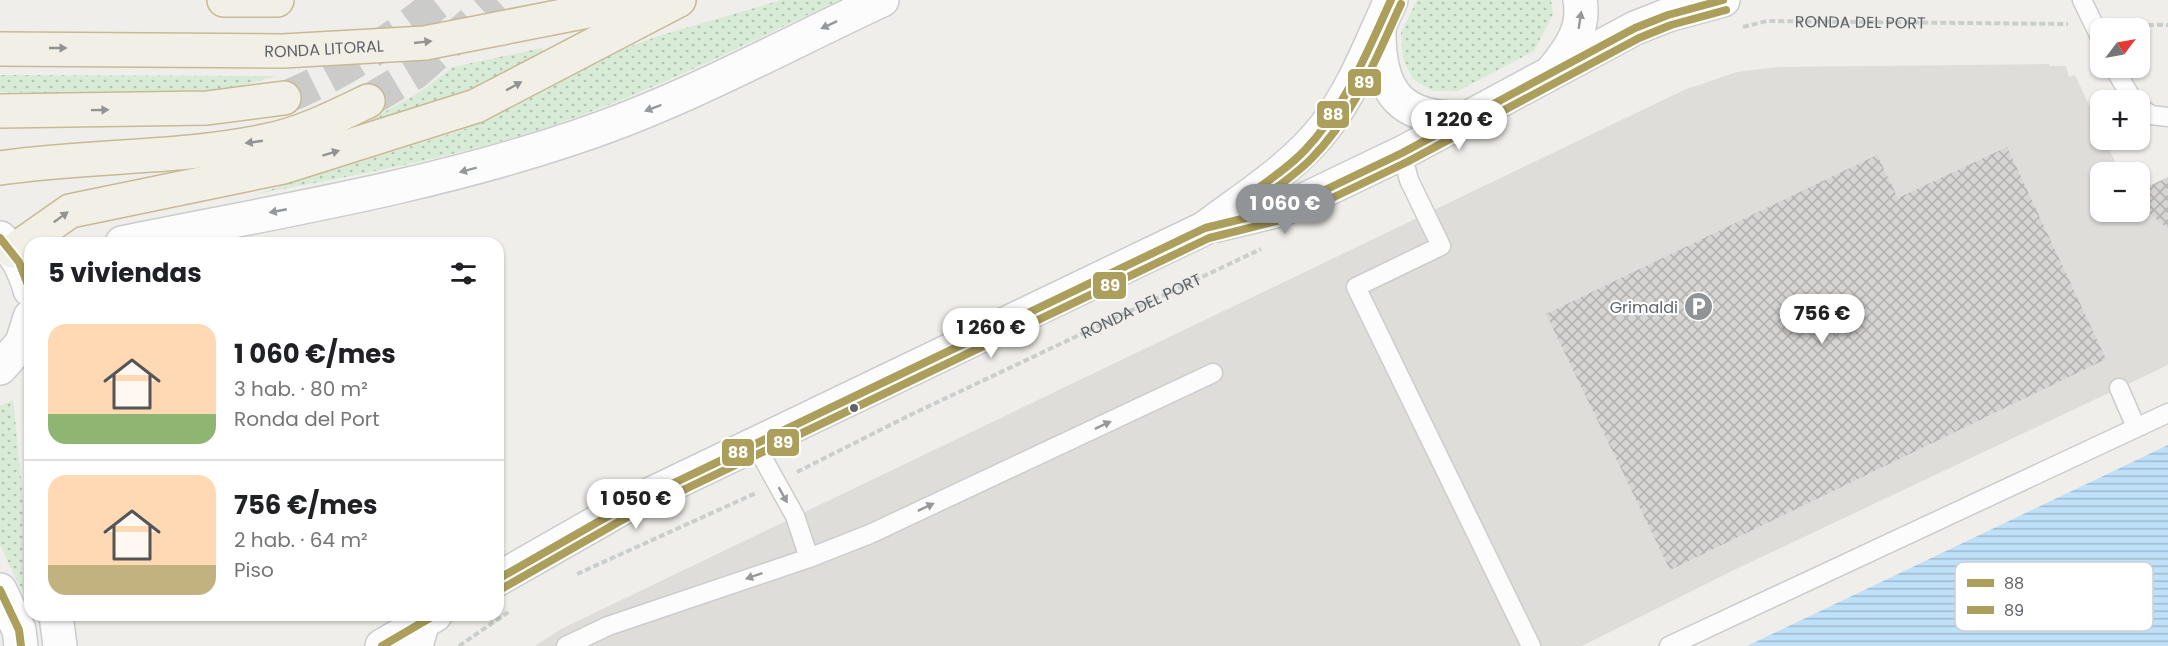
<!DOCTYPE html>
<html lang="es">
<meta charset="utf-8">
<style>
:root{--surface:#fff;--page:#f2f2f2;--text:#202124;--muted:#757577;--line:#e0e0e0;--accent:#919496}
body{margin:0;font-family:Poppins,sans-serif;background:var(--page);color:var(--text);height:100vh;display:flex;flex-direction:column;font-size:22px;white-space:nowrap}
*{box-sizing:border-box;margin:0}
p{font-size:20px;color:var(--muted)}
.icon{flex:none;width:33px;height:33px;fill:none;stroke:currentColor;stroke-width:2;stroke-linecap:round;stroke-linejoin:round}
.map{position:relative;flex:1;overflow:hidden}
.details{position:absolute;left:24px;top:237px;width:480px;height:384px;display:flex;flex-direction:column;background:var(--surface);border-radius:18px;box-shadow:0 2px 4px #0004}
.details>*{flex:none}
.needle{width:39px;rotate:58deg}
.controls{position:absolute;left:2090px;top:18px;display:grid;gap:12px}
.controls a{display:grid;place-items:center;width:60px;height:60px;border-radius:12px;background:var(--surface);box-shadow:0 2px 4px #0004;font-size:30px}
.price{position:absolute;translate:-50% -51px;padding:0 14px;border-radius:21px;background:#fff;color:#222;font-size:20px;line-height:39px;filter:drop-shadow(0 2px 3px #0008)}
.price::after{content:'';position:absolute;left:50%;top:36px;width:18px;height:14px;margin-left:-9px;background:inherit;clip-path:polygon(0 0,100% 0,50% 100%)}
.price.active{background:var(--accent);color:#fff}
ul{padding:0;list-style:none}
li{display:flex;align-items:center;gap:18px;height:150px;padding:0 24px}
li+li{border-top:2px solid var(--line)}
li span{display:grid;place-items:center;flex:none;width:168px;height:120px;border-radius:18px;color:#555}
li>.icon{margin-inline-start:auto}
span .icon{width:72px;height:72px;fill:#fffc;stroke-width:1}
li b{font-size:26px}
h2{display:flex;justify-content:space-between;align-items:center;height:72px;padding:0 24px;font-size:26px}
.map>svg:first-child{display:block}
.industrial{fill:#dfddda}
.grass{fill:url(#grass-dots)}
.water{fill:url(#water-rules)}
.building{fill:url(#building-cross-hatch)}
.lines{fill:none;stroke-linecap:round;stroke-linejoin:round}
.trunk-tunnel{stroke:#cbcbca;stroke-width:33;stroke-dasharray:33 16;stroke-linecap:butt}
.service-casing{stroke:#cbcccc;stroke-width:21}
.minor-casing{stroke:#cbcccc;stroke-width:36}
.tertiary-casing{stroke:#cbcccc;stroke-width:36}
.trunk-casing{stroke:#c8b996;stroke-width:36}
.path{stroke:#cacfcc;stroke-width:4;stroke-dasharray:6 3;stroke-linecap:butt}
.service{stroke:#fdfcfc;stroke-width:18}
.minor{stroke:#fdfcfc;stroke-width:33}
.tertiary{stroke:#fdfcfc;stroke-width:33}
.trunk{stroke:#f2f0e6;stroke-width:33}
.bus-1-casing{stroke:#fff;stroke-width:12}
.bus-2-casing{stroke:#fff;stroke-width:12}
.bus-1{stroke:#ac9f5c;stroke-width:8}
.bus-2{stroke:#ac9f5c;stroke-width:8}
.oneway{fill:#96999c}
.oneway2{fill:#929494}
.bus-dot{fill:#5f6368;stroke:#fff;stroke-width:2}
.labels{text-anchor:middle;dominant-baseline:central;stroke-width:4.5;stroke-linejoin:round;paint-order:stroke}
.street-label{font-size:16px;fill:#5f6368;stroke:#fff}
.poi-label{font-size:16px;fill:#5f6368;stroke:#fff;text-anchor:end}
.key{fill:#fff;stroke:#cfd0d2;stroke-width:1.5}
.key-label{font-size:16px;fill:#5f6368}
.line-badge{stroke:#fff;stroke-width:2}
.badge-label{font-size:16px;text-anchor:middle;font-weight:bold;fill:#fff}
</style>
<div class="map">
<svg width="2168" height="646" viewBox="0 0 2168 646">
<defs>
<pattern id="grass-dots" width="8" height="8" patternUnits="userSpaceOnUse" patternTransform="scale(1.5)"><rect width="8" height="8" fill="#d8ebd6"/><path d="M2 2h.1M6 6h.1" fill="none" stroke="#b2c2b1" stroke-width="1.8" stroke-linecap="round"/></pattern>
<pattern id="water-rules" width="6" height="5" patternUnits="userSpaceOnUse" patternTransform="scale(1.5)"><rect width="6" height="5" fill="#bfe0f9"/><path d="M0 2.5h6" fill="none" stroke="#9eb9cd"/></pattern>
<pattern id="building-cross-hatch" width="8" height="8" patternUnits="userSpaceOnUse" patternTransform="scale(1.5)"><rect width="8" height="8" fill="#d6d5d3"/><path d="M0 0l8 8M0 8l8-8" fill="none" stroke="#b1b0af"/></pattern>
</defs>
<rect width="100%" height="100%" fill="#efeeea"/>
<!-- industrial -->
<path class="industrial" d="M2049,64L2050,66H2066L2069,77L2075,75L2100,129V140H2105L2120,172H2100V212H2139V191L2168,177V365L1736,569L1582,646H535L561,629L1684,90L1737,72L1777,67Z"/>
<!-- grass -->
<g class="grass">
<path d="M782,0H839C744,45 648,94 548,127C453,158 354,175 256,194L463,130L530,98L602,57L658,36Z"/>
<path d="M1417,0H1551L1553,14L1534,51L1458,91H1433L1413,79L1403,59L1401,33Z"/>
<path d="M542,48V55L486,89L348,132L417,94L453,67Z"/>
<path d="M0,75L277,76L218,92L138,95L0,92Z"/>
<path d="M13,400L30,564V608L0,545V406Z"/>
</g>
<!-- water -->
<path class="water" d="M2168,445V646H1747Z"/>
<!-- building -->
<g class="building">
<path d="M2007,147L2106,359L1670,570L1546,314L1877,155L1898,198Z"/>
<path d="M2168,177V229L2139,204V191Z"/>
</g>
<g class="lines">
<!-- trunk-tunnel -->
<g class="trunk-tunnel">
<path d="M284,98C342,74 392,40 441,0"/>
<path d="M368,101L415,73L497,0"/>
</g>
<defs>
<g id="service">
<path d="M2082,0L2100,37"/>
<path d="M2114,68L2133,100"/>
<path d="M2139,107L2151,115L2168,117"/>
<path d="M1402,153L1409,180L1441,246L1356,287L1531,646"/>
<path d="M2119,388L2136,427"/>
<path d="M755,444L795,516L809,558L870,534L1213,373"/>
<path d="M566,646L608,626L809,558"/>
<path d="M1669,646L2168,413"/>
</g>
<g id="minor">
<path d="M1379,28C1378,94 1401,121 1469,118"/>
<path d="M1554,69C1571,48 1585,28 1580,0"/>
<path d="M1217,225L1283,209L1302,201L1402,153L1635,28L1668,15L1723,0"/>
<path d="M122,243C274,212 429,187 576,137C682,102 781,47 882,0"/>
<path d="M498,579L624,507L1205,228C1246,197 1293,168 1325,127C1354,89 1371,43 1391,0"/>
<path d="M382,646L435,615"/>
</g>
<g id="tertiary">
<path d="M0,238C16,254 24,268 30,290"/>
<path d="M0,368L22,343L30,317"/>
<path d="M0,590L19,630L21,646"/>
<path d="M56,615L60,646"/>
<path d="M416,646L423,621"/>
</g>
<g id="trunk">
<path d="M224,0H277"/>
<path id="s3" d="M0,49L283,51L425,43L644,0"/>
<path d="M0,111L207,108L284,98"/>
<path d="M0,168C88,155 178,159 265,141C301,134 335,117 368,101"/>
<path d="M13,251L70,211L283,167L476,106L679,0"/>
</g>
</defs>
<!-- service casing -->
<use href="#service" class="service-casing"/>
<!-- minor casing -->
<use href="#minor" class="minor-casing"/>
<!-- tertiary casing -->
<use href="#tertiary" class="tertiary-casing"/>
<!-- trunk casing -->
<use href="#trunk" class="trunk-casing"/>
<!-- path -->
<g class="path">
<path d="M2121,25H2168"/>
<path id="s1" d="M1743,27L1767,21L2068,24"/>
<path id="s2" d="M797,472L906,417L1261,249"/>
<path d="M577,574L756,493"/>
<path d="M459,646L510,611"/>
</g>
<!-- service -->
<use href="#service" class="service"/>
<!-- minor -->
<use href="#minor" class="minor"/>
<!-- tertiary -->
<use href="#tertiary" class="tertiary"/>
<!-- trunk -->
<use href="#trunk" class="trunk"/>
<defs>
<g id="bus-1">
<path d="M1240,201C1262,185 1286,170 1305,150C1345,108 1367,52 1391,0"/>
<path d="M0,238L19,262L30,290"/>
<path d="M498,579L624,507L1205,228L1283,209L1302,201L1402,153L1635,28L1668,15L1723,0"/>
<path d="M0,590L19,630L21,646"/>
<path d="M382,646L435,615"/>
</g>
<g id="bus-2">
<path d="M1246,210C1268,193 1292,178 1311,159C1354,116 1376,58 1401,4"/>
<path d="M503,588L629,516L1209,238L1285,219L1307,210L1407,162L1639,38L1671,25L1726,10"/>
</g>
</defs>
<!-- bus-1 casing -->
<use href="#bus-1" class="bus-1-casing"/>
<!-- bus-2 casing -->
<use href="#bus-2" class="bus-2-casing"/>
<!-- bus-1 -->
<use href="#bus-1" class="bus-1"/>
<!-- bus-2 -->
<use href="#bus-2" class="bus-2"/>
</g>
<!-- one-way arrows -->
<defs><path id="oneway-solid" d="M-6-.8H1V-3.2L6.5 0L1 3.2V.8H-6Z" transform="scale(1.5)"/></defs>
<g class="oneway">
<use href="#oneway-solid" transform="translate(1580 20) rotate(-81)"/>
<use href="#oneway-solid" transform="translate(829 25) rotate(155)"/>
<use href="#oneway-solid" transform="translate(653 108) rotate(159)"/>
<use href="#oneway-solid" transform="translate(468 170) rotate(165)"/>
<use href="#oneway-solid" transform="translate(278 211) rotate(169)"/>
<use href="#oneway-solid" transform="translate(1103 425) rotate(-25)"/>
<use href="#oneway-solid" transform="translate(783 495) rotate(61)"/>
<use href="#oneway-solid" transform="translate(926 507) rotate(-25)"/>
<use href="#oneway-solid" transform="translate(754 576) rotate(161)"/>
</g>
<g class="oneway2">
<use href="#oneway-solid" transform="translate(423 42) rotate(-6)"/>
<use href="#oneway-solid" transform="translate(58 48)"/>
<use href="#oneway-solid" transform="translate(514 86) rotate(-29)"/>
<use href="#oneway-solid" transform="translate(100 110) rotate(-1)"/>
<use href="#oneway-solid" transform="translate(254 142) rotate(172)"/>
<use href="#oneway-solid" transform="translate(331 153) rotate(-17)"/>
<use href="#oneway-solid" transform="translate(61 217) rotate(-36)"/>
</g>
<!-- icons -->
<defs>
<symbol id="parking-disc" viewBox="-11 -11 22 22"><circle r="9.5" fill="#919496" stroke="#fff"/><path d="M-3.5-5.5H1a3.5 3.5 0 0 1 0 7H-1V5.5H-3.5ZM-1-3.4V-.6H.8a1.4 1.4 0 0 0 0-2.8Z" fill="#fff"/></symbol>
</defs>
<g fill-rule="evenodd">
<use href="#parking-disc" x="1682" y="290" width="33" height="33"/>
</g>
<!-- markers -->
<circle class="bus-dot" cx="854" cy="408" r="5"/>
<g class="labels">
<!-- street labels -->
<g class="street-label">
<text stroke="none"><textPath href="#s1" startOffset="118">RONDA DEL PORT</textPath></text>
<text stroke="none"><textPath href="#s3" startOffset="324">RONDA LITORAL</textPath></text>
<text stroke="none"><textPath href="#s2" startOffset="382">RONDA DEL PORT</textPath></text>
</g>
<!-- poi labels -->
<g class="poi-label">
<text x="1678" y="307">Grimaldi</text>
</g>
</g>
<!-- legend -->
<rect x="1955" y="562" width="198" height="69" rx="9" class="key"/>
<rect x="1967" y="579" width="27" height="8" fill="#ac9f5c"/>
<rect x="1967" y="606" width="27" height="8" fill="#ac9f5c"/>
<g class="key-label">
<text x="2004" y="589">88</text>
<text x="2004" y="616">89</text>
</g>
<g class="line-badge">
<rect x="1347" y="68" width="35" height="29" rx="6" fill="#ac9f5c"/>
<rect x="1316" y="100" width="34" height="29" rx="6" fill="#ac9f5c"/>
<rect x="1092" y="271" width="35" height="29" rx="6" fill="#ac9f5c"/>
<rect x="766" y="428" width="34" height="29" rx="6" fill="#ac9f5c"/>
<rect x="721" y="438" width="34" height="29" rx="6" fill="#ac9f5c"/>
</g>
<g class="badge-label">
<text x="1364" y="88">89</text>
<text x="1333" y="120">88</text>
<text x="1110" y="291">89</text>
<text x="783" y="448">89</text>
<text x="738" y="458">88</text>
</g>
</svg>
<div class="controls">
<a><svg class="needle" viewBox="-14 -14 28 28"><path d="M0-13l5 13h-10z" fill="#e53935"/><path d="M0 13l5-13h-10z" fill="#757577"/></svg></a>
<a>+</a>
<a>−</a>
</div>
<b class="price" style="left:1459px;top:151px">1 220 €</b>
<b class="price active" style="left:1285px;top:235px">1 060 €</b>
<b class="price" style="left:1822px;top:345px">756 €</b>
<b class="price" style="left:991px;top:359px">1 260 €</b>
<b class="price" style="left:636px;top:530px">1 050 €</b>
<section class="details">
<h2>5 viviendas<svg class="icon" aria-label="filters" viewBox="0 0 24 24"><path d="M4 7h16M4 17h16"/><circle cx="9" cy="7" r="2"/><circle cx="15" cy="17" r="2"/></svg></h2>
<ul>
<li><span style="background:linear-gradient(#ffd9b3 75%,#8fb573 0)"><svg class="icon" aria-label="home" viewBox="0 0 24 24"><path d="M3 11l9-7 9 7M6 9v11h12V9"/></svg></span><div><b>1 060 €/mes</b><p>3 hab. · 80 m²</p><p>Ronda del Port</p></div></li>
<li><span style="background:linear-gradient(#ffd9b3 75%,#c2b280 0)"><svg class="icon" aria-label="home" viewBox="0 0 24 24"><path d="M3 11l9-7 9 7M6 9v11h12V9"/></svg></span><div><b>756 €/mes</b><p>2 hab. · 64 m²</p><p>Piso</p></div></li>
</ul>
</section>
</div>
